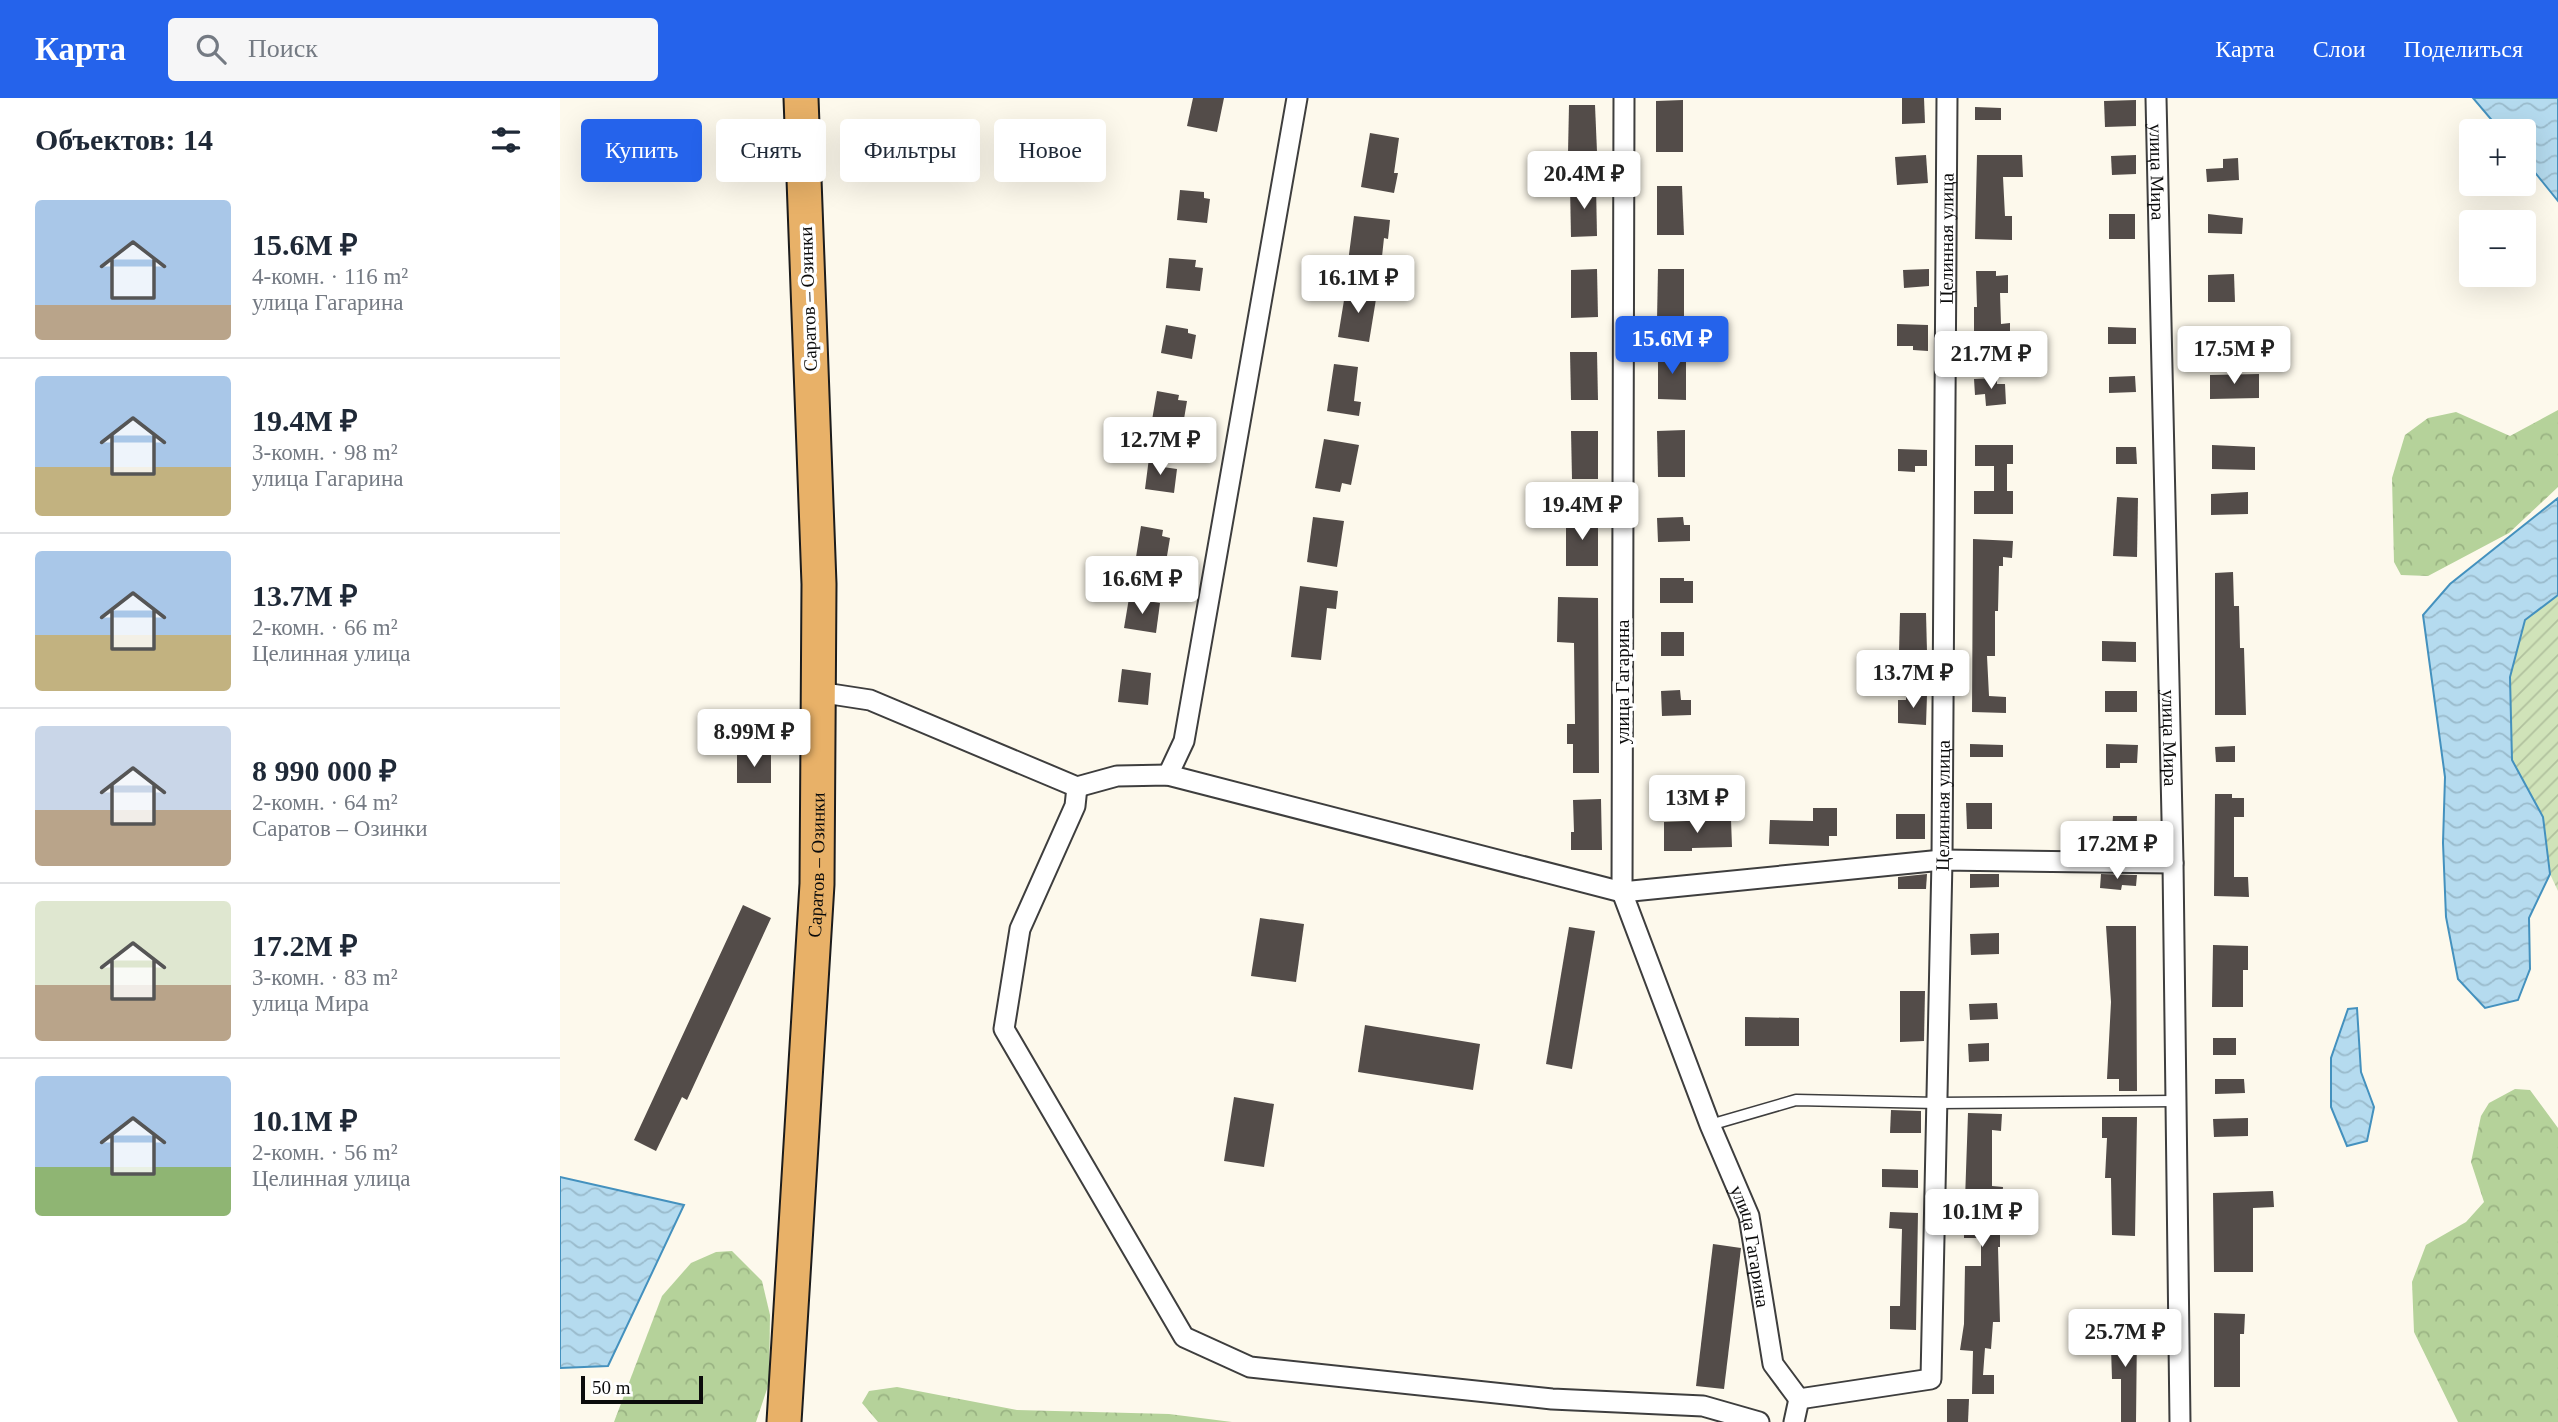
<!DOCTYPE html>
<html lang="ru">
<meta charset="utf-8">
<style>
:root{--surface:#fff;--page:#f6f6f7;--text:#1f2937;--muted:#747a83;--line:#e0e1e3;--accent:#2563eb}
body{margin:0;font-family:"Times New Roman",serif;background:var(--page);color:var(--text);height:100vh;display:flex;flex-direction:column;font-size:26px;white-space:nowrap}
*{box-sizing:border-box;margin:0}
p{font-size:23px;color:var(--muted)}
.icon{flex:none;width:38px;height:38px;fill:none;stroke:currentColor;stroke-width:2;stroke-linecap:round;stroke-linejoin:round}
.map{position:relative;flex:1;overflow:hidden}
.side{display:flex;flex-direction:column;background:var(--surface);width:560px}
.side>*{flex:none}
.guide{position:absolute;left:21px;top:21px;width:665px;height:63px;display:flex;gap:14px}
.controls{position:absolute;left:1899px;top:21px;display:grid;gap:14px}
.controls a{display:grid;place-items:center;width:77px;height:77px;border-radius:7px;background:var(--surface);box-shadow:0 7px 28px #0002;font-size:35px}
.scale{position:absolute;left:21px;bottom:18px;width:122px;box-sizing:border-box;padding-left:7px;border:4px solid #0b0b0b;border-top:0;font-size:19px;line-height:24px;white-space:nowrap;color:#0b0b0b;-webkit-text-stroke:5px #fff;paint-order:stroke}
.price{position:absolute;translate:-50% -60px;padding:0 16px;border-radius:7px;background:#fff;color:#222;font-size:23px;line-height:46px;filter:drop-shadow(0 2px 4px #0008)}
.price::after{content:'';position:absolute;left:50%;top:42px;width:21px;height:16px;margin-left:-10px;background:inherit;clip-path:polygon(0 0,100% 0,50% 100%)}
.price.selected{background:var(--accent);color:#fff}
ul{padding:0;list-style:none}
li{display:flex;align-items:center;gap:21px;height:175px;padding:0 35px}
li+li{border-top:2px solid var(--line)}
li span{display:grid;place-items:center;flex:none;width:196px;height:140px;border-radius:7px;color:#555}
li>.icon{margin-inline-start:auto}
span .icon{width:84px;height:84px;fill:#fffc;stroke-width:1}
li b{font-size:30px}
h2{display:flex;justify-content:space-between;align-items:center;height:84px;padding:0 35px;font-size:30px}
.tag{padding:0 24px;border-radius:7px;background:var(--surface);box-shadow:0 7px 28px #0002;font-size:24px;line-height:63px}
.tag.selected{background:var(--accent);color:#fff}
header{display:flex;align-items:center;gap:42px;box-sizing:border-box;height:98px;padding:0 35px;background:var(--accent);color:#fff}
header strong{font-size:33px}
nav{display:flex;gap:38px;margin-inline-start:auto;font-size:24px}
.search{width:490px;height:63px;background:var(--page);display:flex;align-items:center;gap:18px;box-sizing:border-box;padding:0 24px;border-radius:7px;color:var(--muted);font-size:26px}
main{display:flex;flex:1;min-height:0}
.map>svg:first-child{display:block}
.forest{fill:url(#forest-crowns)}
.garden{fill:url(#garden-furrows)}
.water{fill:url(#water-waves);stroke:#4491be;stroke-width:2}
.building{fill:#534c49}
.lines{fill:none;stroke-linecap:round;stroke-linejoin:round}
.service-casing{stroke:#3e3e3e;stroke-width:13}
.minor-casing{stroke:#3e3e3e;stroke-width:23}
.trunk-casing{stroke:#1c1c1c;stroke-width:37}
.service{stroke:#fff;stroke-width:10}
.minor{stroke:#fff;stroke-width:19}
.trunk{stroke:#e8b168;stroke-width:33}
.labels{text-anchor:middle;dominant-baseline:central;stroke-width:7;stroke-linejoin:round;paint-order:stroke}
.street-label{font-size:19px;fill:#0b0b0b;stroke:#fff}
</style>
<header>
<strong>Карта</strong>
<div class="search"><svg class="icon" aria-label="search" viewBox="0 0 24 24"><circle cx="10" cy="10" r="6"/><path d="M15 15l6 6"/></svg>Поиск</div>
<nav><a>Карта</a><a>Слои</a><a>Поделиться</a></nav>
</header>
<main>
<section class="side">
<h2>Объектов: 14<svg class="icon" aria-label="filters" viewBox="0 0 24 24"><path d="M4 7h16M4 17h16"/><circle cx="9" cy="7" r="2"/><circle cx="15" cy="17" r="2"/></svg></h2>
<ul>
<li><span style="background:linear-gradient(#a9c7e8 75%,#b9a48a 0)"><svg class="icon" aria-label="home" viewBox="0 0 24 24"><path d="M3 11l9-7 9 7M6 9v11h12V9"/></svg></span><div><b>15.6M ₽</b><p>4-комн. · 116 m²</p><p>улица Гагарина</p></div></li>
<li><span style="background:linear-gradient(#a9c7e8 65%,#c2b280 0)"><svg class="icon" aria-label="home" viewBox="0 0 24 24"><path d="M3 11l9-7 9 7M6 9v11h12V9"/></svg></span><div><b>19.4M ₽</b><p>3-комн. · 98 m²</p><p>улица Гагарина</p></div></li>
<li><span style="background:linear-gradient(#a9c7e8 60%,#c2b280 0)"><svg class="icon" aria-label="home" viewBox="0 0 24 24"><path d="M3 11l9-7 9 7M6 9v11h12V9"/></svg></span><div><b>13.7M ₽</b><p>2-комн. · 66 m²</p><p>Целинная улица</p></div></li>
<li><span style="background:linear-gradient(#c9d6e8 60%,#b9a48a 0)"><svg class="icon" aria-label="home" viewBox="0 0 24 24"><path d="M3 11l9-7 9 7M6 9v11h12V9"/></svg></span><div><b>8 990 000 ₽</b><p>2-комн. · 64 m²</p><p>Саратов – Озинки</p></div></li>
<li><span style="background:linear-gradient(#dfe7d0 60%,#b9a48a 0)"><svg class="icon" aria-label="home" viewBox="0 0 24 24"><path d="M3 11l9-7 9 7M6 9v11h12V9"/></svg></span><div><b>17.2M ₽</b><p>3-комн. · 83 m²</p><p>улица Мира</p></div></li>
<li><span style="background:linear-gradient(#a9c7e8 65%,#8fb573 0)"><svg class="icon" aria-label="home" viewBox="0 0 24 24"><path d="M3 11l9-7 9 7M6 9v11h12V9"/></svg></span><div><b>10.1M ₽</b><p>2-комн. · 56 m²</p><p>Целинная улица</p></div></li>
</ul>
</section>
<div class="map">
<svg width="1998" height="1324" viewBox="0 0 1998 1324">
<defs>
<pattern id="forest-crowns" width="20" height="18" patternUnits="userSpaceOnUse" patternTransform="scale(1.75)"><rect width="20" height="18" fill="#b5d29a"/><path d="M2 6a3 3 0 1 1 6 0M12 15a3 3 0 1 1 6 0" fill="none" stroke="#9ab383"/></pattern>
<pattern id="garden-furrows" width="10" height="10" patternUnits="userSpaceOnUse" patternTransform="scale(1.75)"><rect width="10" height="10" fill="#d0e3b9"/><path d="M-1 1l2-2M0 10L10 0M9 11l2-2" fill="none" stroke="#b1c19e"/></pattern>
<pattern id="water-waves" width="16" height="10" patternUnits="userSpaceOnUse" patternTransform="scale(1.75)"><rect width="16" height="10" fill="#b5dbef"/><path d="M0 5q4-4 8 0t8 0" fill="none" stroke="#9abbcc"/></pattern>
</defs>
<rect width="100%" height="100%" fill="#fdf9ec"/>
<!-- forest -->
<g class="forest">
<path d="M1998,312V389L1949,435L1868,478L1841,477L1834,464L1832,380L1845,337L1868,320L1896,314L1950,338Z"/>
<path d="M1955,991L1970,992L1998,1030V1324H1898L1854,1234L1852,1184L1866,1147L1906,1124L1924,1104L1911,1064L1921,1018L1929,1005Z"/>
<path d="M172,1153L202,1183L210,1217L209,1285L196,1324H54L102,1198L131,1165L156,1154Z"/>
<path d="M337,1289L457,1312L609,1316L672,1324H318L302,1305L309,1293Z"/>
</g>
<!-- garden -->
<path class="garden" d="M1998,497V793L1990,776L1983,719L1952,662L1950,579L1965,522Z"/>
<!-- water -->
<g class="water">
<path d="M1913,0H1998V103L1964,61V33H1941Z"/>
<path d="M1998,400V497L1965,522L1950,579L1952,662L1983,719L1990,776L1969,820L1970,871L1958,902L1925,910L1898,881L1886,819L1883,745L1885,679L1863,517L1890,486Z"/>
<path d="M1797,910L1801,974L1814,1009L1807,1043L1787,1048L1771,1009V960L1788,911Z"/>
<path d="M0,1079L124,1107L48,1268L0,1270Z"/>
</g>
<!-- building -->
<g class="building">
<path d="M633,0H664L657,34L627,28Z"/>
<path d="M1342,0H1364L1365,25L1342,26Z"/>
<path d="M1123,2V54H1096V3Z"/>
<path d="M1576,2V28L1545,29L1544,3Z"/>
<path d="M1009,7H1035L1037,54L1008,55Z"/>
<path d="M1415,9L1441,10V22H1415Z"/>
<path d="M810,35L839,40L834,75H838L834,95L801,89Z"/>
<path d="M1366,57L1368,85L1337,87L1335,59Z"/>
<path d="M1417,57H1462L1463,79H1443L1445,118H1452V142L1415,141Z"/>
<path d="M1576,57V76L1552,77L1551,58Z"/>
<path d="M1678,60L1679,82L1647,84L1646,71L1663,70V61Z"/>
<path d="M1036,87L1037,138L1011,139L1010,88Z"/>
<path d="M1097,88H1122L1124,137H1097Z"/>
<path d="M620,92L644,94V100L650,101L647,125L617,122Z"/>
<rect x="1549" y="116" width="26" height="25"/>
<path d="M1648,116L1683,120L1682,136L1648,135Z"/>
<path d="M794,118L830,122L828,141L824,140L821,168L788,164Z"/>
<path d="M609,160L636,162L635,169L643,170L640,193L606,190Z"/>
<path d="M1037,171L1038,219L1011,220V172Z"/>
<path d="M1098,171H1124V222H1097Z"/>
<path d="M1369,171V188L1344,190L1343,172Z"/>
<path d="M1416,173H1436V178L1448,177V195H1440L1441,226L1450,225V245H1414V209H1417Z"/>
<path d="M1674,176L1675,204H1648V177Z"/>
<path d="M786,190L817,195L809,244L778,239Z"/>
<path d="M1337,226L1368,227V253L1353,252V248H1337Z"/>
<path d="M606,227L628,231V235L636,237L632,261L601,255Z"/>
<path d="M1673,228V234L1692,233V249H1650V229Z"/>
<path d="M1548,229L1576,230V246H1548Z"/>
<path d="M1010,254H1037L1038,302H1011Z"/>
<path d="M1098,254L1126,255V302L1098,301Z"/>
<path d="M774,266L798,269L794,303L801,304L799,318L767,313Z"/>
<path d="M1699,276V300L1650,301V277Z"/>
<path d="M1575,278L1576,294L1549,295V279Z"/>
<path d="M1437,280V286H1445L1446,306L1426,308L1425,296L1415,297L1414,281Z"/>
<path d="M597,293L619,297L618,302L627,303L623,327L592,322Z"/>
<path d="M1125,332V379H1098L1097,333Z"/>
<path d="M1011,333H1038V381H1012Z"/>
<path d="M764,341L799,347L791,387L782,385L780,394L755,390Z"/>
<path d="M1415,347H1453V366H1447V393H1453V416H1414V393H1434V368H1415Z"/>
<path d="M1652,347L1695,349V372L1652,371Z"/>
<path d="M1556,349H1576L1577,366H1556Z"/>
<path d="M1338,351L1367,352V368H1355V374L1338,373Z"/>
<path d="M589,360L604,362L603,369L617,371L614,395L585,391Z"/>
<path d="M1688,394V416L1651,417V396Z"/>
<path d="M1557,399L1578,400L1577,459L1553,458Z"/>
<path d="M753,419L784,423L777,469L747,464Z"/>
<rect x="1006" y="419" width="32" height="49"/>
<path d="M1123,419L1124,427H1130V443L1098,444L1097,420Z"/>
<path d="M581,428L603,432L602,438L610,440L606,464L576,459Z"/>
<path d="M1413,441L1453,443L1452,460L1443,459V468H1439L1438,513H1435V558H1427L1429,598L1446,599V615L1412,614Z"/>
<path d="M1673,474L1674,508H1679L1680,550H1684L1686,617H1655V475Z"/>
<path d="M1100,480H1124V483H1133V505H1100Z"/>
<path d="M740,488L778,493L776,511L767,510L761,562L731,559Z"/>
<path d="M998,499L1038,500L1039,675H1013V646H1007V626H1015L1014,545L997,544Z"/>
<path d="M569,500L600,505L596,535L564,530Z"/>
<path d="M1340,515H1366L1367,554L1339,555Z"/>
<rect x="1101" y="534" width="23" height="24"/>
<path d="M1542,543L1576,544V564L1542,563Z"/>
<path d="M562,571L591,575L588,607L558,604Z"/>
<path d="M1120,592L1121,602H1131V617L1102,618L1101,593Z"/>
<rect x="1545" y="593" width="32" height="21"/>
<path d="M1346,596L1367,597L1366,627L1338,625V602H1346Z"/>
<path d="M1410,646L1443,647V659H1410Z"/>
<path d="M1546,646L1578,647L1577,665H1560V670H1546Z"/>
<path d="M1675,648V664H1656L1655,649Z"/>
<rect x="177" y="657" width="34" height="28"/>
<path d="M1655,696H1672V700H1684V719H1674V779H1688L1689,799L1654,798Z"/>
<path d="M1041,701L1042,752H1011V734H1014L1013,702Z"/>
<path d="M1406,705H1432V731H1407Z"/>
<path d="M1253,710H1277V738H1269V748L1209,746L1210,722L1253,723Z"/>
<rect x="1336" y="716" width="29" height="25"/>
<path d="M1553,718H1577L1576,747L1558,746L1559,732H1552Z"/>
<path d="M1171,721L1172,749L1132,750V753H1104V724Z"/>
<path d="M1367,776L1366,791H1338V779Z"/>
<path d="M1410,776H1439V789L1410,790Z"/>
<path d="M1541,776L1577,777L1576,788L1562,787L1561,792L1540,790Z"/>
<path d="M183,807L211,820L127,1002L122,999L96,1053L74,1042Z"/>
<path d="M700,820L744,826L736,884L691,878Z"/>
<path d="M1546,828H1576L1577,993H1559V981H1547L1551,904Z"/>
<path d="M1009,829L1035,833L1012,971L986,966Z"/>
<path d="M1439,835V856L1411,857L1410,836Z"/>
<path d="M1653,847L1688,848V872H1683V909H1652Z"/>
<path d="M1340,893H1365L1364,943L1340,944Z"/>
<path d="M1437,905L1438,921L1410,922L1409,906Z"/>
<path d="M1185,919L1239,920V948H1185Z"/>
<path d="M805,927L920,946L913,992L798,974Z"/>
<rect x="1653" y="940" width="23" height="17"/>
<path d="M1429,945V963L1409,964L1408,946Z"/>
<path d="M1655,981H1684L1685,995L1655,996Z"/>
<path d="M674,999L714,1006L704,1069L664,1063Z"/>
<path d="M1331,1012L1361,1013V1035H1330Z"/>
<path d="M1408,1015L1442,1016L1441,1033L1432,1032V1088L1443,1089L1442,1102H1434L1433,1127H1440V1149H1438L1440,1224H1433L1431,1251L1425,1250L1423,1277H1434V1296H1412L1413,1253L1400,1252L1404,1226L1405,1168H1421V1140H1404V1126L1417,1127L1418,1102H1405Z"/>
<path d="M1542,1019H1577L1575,1138L1552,1137L1551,1080H1545L1547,1040H1542Z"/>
<path d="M1688,1020V1038L1654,1039L1653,1021Z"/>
<path d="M1322,1071L1358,1072V1090L1322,1089Z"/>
<path d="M1713,1093L1714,1109L1693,1110V1174H1654L1653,1095Z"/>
<path d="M1330,1114L1358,1115L1356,1232L1330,1231V1208H1340L1342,1131L1329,1130Z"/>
<path d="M1153,1146L1181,1150L1164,1291L1136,1288Z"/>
<path d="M1654,1215L1685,1216L1684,1236H1680V1289H1654Z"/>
<path d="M1548,1230L1577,1232L1576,1324H1561V1281H1552L1551,1250H1548Z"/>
<path d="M1387,1301H1409L1408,1324H1387Z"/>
</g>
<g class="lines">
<defs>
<path id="service" d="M1150,1027L1236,1002L1377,1005L1615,1003"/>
<g id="minor">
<path id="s1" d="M1064,0L1062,794L1150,1027L1189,1118L1213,1266L1239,1301"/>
<path id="s2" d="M1596,0L1613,765L1620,1324"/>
<path d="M258,594L310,602L517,689L557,678L608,677L1062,794L1382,762L1613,765"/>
<path d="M608,677L624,643L737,0"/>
<path d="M517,689L515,708L460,831L444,931L624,1239L690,1269L992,1301L1143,1308L1199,1324"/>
<path id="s3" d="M1239,1301L1371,1281L1382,762L1387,0"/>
<path d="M1234,1324L1239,1301"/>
</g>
<g id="trunk">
<path id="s4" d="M224,1324L257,786L259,486L241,0"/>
</g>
</defs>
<!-- service casing -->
<use href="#service" class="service-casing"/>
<!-- minor casing -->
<use href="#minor" class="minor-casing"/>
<!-- trunk casing -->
<use href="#trunk" class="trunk-casing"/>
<!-- service -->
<use href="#service" class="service"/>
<!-- minor -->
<use href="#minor" class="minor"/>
<!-- trunk -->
<use href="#trunk" class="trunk"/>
</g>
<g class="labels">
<!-- street labels -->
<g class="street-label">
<text stroke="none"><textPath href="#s2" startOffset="74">улица Мира</textPath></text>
<text stroke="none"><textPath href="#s3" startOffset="1274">Целинная улица</textPath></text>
<text transform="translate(248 201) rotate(-92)">Саратов – Озинки</text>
<text transform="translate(1062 584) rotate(-90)">улица Гагарина</text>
<text stroke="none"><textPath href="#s2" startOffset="640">улица Мира</textPath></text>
<text stroke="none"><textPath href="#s3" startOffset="707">Целинная улица</textPath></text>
<text stroke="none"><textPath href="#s4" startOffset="558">Саратов – Озинки</textPath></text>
<text stroke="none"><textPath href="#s1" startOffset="1172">улица Гагарина</textPath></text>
</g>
</g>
</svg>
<div class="controls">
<a>+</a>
<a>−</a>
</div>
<div class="scale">50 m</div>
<b class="price" style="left:1024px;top:113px">20.4M ₽</b>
<b class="price" style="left:798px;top:217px">16.1M ₽</b>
<b class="price selected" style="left:1112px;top:278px">15.6M ₽</b>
<b class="price" style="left:1674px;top:288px">17.5M ₽</b>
<b class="price" style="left:1431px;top:293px">21.7M ₽</b>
<b class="price" style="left:600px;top:379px">12.7M ₽</b>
<b class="price" style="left:1022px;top:444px">19.4M ₽</b>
<b class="price" style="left:582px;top:518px">16.6M ₽</b>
<b class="price" style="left:1353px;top:612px">13.7M ₽</b>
<b class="price" style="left:194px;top:671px">8.99M ₽</b>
<b class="price" style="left:1137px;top:737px">13M ₽</b>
<b class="price" style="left:1557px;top:783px">17.2M ₽</b>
<b class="price" style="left:1422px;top:1151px">10.1M ₽</b>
<b class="price" style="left:1565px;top:1271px">25.7M ₽</b>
<div class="guide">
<a class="tag selected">Купить</a>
<a class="tag">Снять</a>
<a class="tag">Фильтры</a>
<a class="tag">Новое</a>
</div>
</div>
</main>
